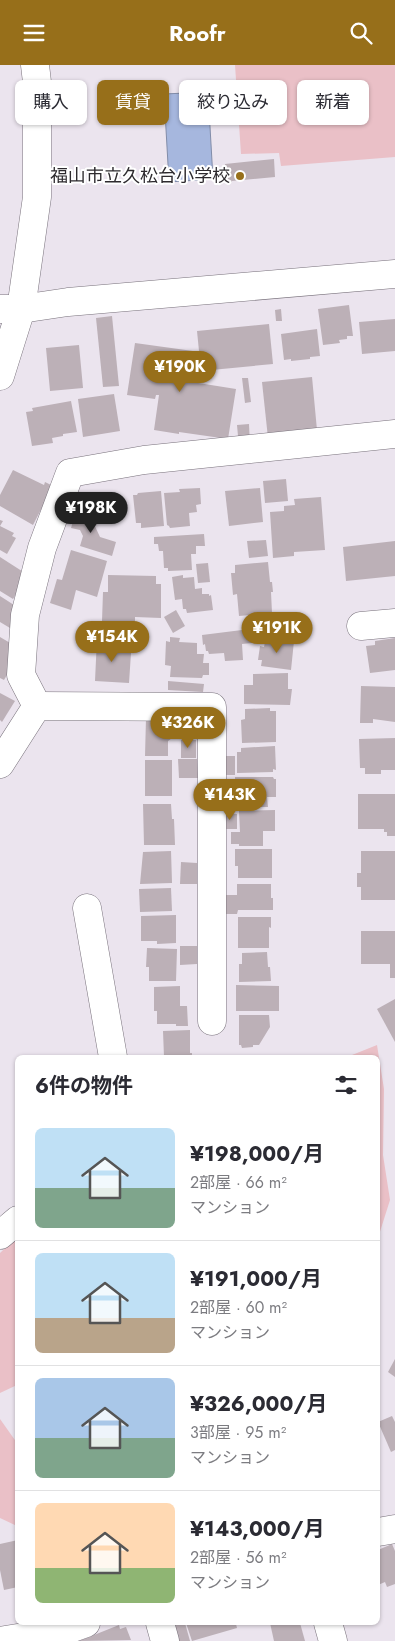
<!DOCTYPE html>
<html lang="ja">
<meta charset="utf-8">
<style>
:root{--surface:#fff;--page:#f2f2f3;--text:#2b2b33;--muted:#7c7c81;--line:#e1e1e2;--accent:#976f1a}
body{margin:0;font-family:Jost,"Noto Sans JP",sans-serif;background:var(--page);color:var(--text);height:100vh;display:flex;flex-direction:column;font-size:19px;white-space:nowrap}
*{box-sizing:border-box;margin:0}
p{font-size:16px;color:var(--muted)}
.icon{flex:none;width:28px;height:28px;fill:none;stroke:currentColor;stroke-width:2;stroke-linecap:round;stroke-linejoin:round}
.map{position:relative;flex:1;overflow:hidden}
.side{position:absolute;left:15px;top:990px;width:365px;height:570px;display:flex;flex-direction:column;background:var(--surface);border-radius:8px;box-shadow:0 1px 4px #0004}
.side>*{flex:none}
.hud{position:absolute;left:15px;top:15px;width:365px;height:45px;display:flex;gap:10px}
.price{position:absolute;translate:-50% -42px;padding:0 11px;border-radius:18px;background:var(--accent);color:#fff;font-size:16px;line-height:32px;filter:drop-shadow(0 1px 2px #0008)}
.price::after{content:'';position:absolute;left:50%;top:30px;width:15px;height:11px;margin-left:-8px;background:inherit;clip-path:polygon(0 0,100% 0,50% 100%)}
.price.current{background:#222;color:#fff}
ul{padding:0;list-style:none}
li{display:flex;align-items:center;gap:15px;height:125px;padding:0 20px}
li+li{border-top:1px solid var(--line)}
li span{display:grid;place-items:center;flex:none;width:140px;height:100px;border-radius:8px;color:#555}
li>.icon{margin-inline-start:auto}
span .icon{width:60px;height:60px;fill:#fffc;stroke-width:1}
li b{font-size:21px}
h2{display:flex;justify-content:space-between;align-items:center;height:60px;padding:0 20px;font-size:21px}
.pill{padding:0 18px;border-radius:8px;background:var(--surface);box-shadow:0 1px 4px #0004;font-size:18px;line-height:45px}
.pill.current{background:var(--accent);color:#fff}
header{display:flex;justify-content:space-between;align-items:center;height:65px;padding:0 20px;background:var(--accent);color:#fff;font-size:22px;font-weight:700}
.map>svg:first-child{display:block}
.green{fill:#eac0c7}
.water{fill:#a6b7de;stroke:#828da9}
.building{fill:#bcb0b7}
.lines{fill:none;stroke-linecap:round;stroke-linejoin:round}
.minor-casing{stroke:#78717b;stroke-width:29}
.minor{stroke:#fff;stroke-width:28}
.poi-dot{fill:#976f1a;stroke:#fff;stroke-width:2}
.labels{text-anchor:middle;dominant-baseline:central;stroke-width:4;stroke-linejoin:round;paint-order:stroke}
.poi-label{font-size:18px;fill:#2d2a2e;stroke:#fff;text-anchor:end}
</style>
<header><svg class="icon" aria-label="menu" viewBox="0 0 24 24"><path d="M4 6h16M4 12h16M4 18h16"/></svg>Roofr<svg class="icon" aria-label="search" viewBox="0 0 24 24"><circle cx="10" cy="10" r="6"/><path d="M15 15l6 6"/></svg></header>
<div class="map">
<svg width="395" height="1576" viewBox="0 0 395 1576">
<rect width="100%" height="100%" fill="#ebe4ee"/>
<!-- green -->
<g class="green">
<path d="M235,0H395V92L281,101L279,88L241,89Z"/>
<path d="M377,980L384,1024L383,1090L390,1135L378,1173V992H347Z"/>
<path d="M17,1172V1320L0,1328V1188Z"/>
<path d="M0,1354L17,1378V1461L0,1453Z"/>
</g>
<!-- water -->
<path class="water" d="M208,27L213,114L169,117L164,29Z"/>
<!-- building -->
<g class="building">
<path d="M274,94L275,112L232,116V117L227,118L225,99Z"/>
<path d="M349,240L353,271H347V274L339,275L340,278L323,280L318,244Z"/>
<path d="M281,244L282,256H276L275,245Z"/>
<path d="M112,251L119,321L103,322L96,253Z"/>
<path d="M395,254V286L362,289L359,257Z"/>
<path d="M269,259L273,299L201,306L197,266Z"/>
<path d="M317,264L320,291L310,292V294L291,296V294L284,295L281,269Z"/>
<path d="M135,278L193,286L190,305H194L192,317L236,324L228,374L179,367V369L154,365L159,330H156L155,334L127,330Z"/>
<path d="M79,280L83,323L50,326L46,283Z"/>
<path d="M312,312L317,365L268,373L262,317Z"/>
<path d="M242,313H248L251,337L245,338Z"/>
<path d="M114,329L120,366L83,372L78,334Z"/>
<path d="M71,336L77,367L63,369V371L52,373L53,378L32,381L26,347L33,346L32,343Z"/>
<path d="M249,359L250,381L239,382L237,360Z"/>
<path d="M13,405L44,420L45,417L53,421L33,460L0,441V430Z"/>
<path d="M286,414L288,436L265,438L263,416Z"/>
<path d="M200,423L201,439L196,440L197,447L189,448L190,461L170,463L169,461L167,460L164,428L180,427L179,424Z"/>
<path d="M260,423L263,457L229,461L225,426Z"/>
<path d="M161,426L164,461L141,463V458H136L133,430H137L138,428Z"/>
<path d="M321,432L325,485L294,487V491L273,493L270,447L284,446V441L295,440L294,434Z"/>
<path d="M77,443L87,444L100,472L116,477L112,491L80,481L83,471L80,465L71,463Z"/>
<path d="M0,455L3,456L0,461L14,468L12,471L16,473L7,489L0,485Z"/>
<path d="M204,469L205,481H196V489H191L192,505L168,506V503H164L163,486H159L158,479H154V472Z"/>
<path d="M266,475L268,491L249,493L247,476Z"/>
<path d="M395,476V511L346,516L343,482Z"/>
<path d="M71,485L107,496L97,532L76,525L71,545L50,538L57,514L62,515Z"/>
<path d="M0,492L28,510L13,534L0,526Z"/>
<path d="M268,497L270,517H272L273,527H271L272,548L239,551L237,529L233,530L231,508H235V500Z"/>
<path d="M208,498L210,517L198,518L196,499Z"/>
<path d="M108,510L156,511V519H161V553L135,552V557L102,556L103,527H108Z"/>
<path d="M183,510V513L194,512L195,524L202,523V529H209V531L211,530L213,545L187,548L186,544H183L182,534L175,535L172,512Z"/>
<path d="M0,531L14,540L12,544L17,551L10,563L0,557Z"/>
<path d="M176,545L185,561L173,568L164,552Z"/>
<path d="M250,564L252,578L242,579L243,595L225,596L224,588L209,589L208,586H206L205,579L203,580L202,570Z"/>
<path d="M0,572L17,582L15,596L4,615L0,613Z"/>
<path d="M170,572L180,573L179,577L197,578V589H204L203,598H209V610H203L202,613L170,612L171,601L165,600L166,576L170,577Z"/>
<path d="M266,572L294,576L291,605L261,601L262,595H258L260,581L264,582Z"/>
<path d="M97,573L115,574L114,587L131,588L129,618L95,616Z"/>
<path d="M395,573V605L370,608L366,581L375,580V576Z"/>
<path d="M288,608V624H292L290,640L244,639V620H253V609Z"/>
<path d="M168,616L204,619L203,627L168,625Z"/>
<path d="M361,621L395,622V657L373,654V658H360Z"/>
<path d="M0,628L15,636L2,657L0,655Z"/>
<path d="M270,643V646H276V677L242,678L241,655L245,654V644Z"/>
<path d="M146,653L179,654V670L175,671L168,676V691H145Z"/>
<path d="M395,673V705H381V709H365V703H360L359,674Z"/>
<rect x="181" y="675" width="15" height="18"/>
<path d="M275,681L276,705L273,704V707L237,708V687H241V683Z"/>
<rect x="223" y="691" width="12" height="19"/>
<path d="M178,694H197L198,713H179Z"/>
<rect x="145" y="695" width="27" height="36"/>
<path d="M235,712H273L274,714H276V732H267L268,742H238V725L235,726Z"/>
<path d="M225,728H234V746L224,745Z"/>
<path d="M358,729H395V771H387V767H384V764H358Z"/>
<path d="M143,739H171L172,754H174L175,780H144Z"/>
<path d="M275,745V766H263V781H239V779H231V767H240L239,746Z"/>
<path d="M224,748L237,749V764H224Z"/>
<path d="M235,784H272V813H238V801H235Z"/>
<path d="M171,786L172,818L140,819L143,787Z"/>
<path d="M361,786H395V835H361V822H357V808H361Z"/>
<path d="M181,797L197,798V819H180Z"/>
<path d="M237,819H271V833H273V845H238L237,849H222V830H237Z"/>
<path d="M171,823L172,846L140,847L139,824Z"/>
<path d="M176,850V878L157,879V876H141V851Z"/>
<path d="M238,852H271V863L269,862V883H238Z"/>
<path d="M361,866H395V913H390V899H361Z"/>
<path d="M180,881H197V899L180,900Z"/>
<path d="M147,883L177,884L176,916H149V902H146Z"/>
<path d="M267,887L268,902H270L271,916L239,917V899H242V888Z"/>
<path d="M236,920L279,921V946H236Z"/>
<path d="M180,921V941H187L188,961H176V959H157V946H154V922Z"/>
<path d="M395,934V977L377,944Z"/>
<path d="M239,950H269L270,962L259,980H253V982L242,983L241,980H239Z"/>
<path d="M190,965V988H192V990H202V992H164L163,966Z"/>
<path d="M395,1294V1312L388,1307Z"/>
<path d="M392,1351L395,1357V1385L391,1387L378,1357Z"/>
<path d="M18,1475V1522L4,1525L0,1505V1479Z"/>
<path d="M392,1479L395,1486V1519L387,1522L385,1517L378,1520V1485Z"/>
<path d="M167,1558H185L190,1576H171Z"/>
<path d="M186,1558H240L236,1559L237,1563L192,1576Z"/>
<path d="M270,1558H300L305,1576H274Z"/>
<path d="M119,1560L120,1564L126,1562L131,1575L79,1576Z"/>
</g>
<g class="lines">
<defs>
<g id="minor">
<path d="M0,244H21L68,237L395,209"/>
<path d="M0,311L21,244L37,132V17L35,0"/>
<path d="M361,561L395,558"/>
<path d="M37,641L21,610L25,550L42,483L70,408L144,395L395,369"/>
<path d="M0,699L37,641L212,642V956"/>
<path d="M87,843L113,992"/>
<path d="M0,1170L18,1155"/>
<path d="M378,1467L395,1464"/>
<path d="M160,1558L165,1576"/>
<path d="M328,1558L333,1576"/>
<path d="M0,1576L67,1565L86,1558"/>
</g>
</defs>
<!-- minor casing -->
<use href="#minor" class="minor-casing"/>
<!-- minor -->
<use href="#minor" class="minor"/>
</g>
<!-- markers -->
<circle class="poi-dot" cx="240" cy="111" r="5"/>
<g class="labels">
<!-- poi labels -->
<g class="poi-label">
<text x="230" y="111">福山市立久松台小学校</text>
</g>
</g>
</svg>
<b class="price" style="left:180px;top:328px">¥190K</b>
<b class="price current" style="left:91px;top:469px">¥198K</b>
<b class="price" style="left:277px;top:589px">¥191K</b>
<b class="price" style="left:112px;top:598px">¥154K</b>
<b class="price" style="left:188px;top:684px">¥326K</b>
<b class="price" style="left:230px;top:756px">¥143K</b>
<div class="hud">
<a class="pill">購入</a>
<a class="pill current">賃貸</a>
<a class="pill">絞り込み</a>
<a class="pill">新着</a>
</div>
<section class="side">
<h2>6件の物件<svg class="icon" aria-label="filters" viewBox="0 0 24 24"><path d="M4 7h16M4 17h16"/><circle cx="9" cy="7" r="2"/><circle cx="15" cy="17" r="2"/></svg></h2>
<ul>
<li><span style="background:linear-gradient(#bfe0f5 60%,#7fa58c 0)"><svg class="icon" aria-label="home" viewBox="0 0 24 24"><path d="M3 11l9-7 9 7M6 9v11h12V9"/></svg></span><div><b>¥198,000/月</b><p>2部屋 · 66 m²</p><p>マンション</p></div></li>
<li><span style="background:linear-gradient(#bfe0f5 65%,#b9a48a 0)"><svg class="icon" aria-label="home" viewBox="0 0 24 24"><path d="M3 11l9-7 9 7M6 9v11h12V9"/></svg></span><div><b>¥191,000/月</b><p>2部屋 · 60 m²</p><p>マンション</p></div></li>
<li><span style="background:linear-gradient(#a9c7e8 60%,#7fa58c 0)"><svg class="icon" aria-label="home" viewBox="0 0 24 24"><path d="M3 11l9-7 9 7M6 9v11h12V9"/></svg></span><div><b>¥326,000/月</b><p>3部屋 · 95 m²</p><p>マンション</p></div></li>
<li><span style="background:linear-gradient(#ffd9b3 65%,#8fb573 0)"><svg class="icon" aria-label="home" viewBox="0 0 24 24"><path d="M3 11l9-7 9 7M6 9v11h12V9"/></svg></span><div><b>¥143,000/月</b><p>2部屋 · 56 m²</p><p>マンション</p></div></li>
</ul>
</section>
</div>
